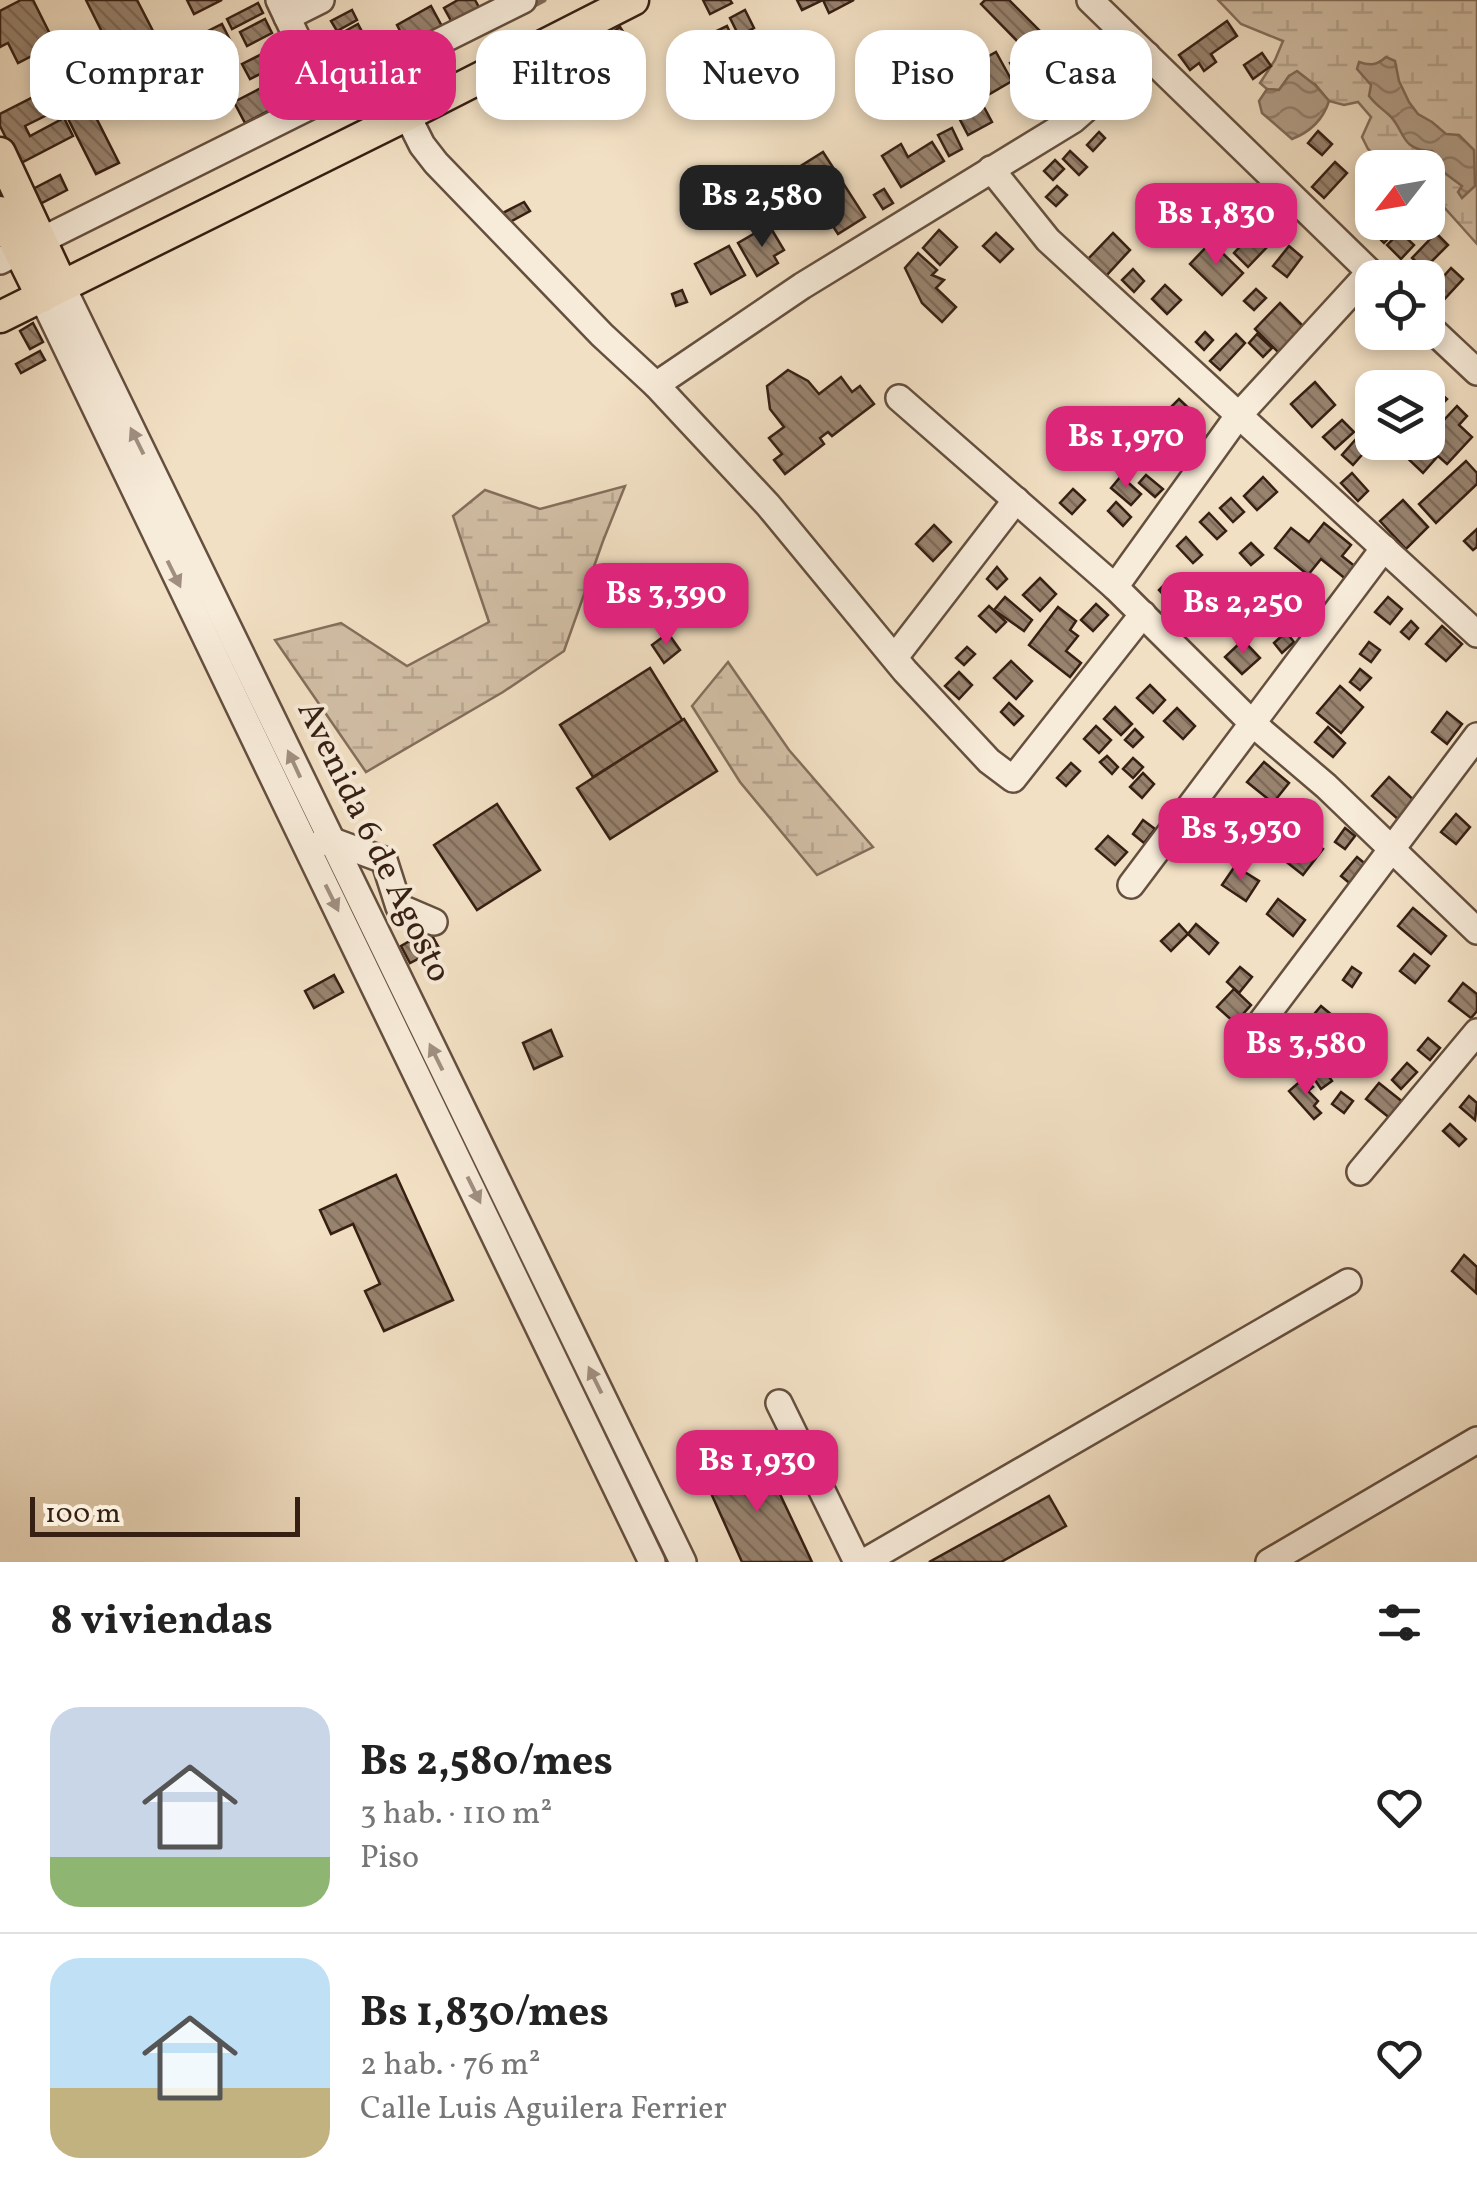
<!DOCTYPE html>
<html lang="es">
<meta charset="utf-8">
<style>
:root{--surface:#fff;--page:#f2f2f2;--text:#222;--muted:#767676;--line:#e0e0e0;--accent:#db2777}
body{margin:0;font-family:Vollkorn,serif;background:var(--page);color:var(--text);height:100vh;display:flex;flex-direction:column;font-size:38px;white-space:nowrap}
*{box-sizing:border-box;margin:0}
p{font-size:32px;color:var(--muted)}
.icon{flex:none;width:55px;height:55px;fill:none;stroke:currentColor;stroke-width:2;stroke-linecap:round;stroke-linejoin:round}
.map{position:relative;height:1562px;overflow:hidden}
.details{display:flex;flex-direction:column;background:var(--surface);flex:1}
.details>*{flex:none}
.guide{position:absolute;left:30px;top:30px;width:1418px;height:90px;display:flex;gap:20px}
.needle{width:65px;rotate:239deg}
.buttons{position:absolute;left:1355px;top:150px;display:grid;gap:20px}
.buttons a{display:grid;place-items:center;width:90px;height:90px;border-radius:20px;background:var(--surface);box-shadow:0 5px 15px #0003;font-size:50px}
.scale{position:absolute;left:30px;bottom:25px;width:270px;box-sizing:border-box;padding-left:10px;border:5px solid #361f13;border-top:0;font-size:28px;line-height:35px;white-space:nowrap;color:#361f13;-webkit-text-stroke:8px #f7ebd9;paint-order:stroke}
.price{position:absolute;translate:-50% -85px;padding:0 22px;border-radius:20px;background:var(--accent);color:#fff;font-size:32px;line-height:65px;filter:drop-shadow(0 2px 5px #0008)}
.price::after{content:'';position:absolute;left:50%;top:60px;width:30px;height:22px;margin-left:-15px;background:inherit;clip-path:polygon(0 0,100% 0,50% 100%)}
.price.current{background:#222;color:#fff}
ul{padding:0;list-style:none}
li{display:flex;align-items:center;gap:30px;height:250px;padding:0 50px}
li+li{border-top:2px solid var(--line)}
li span{display:grid;place-items:center;flex:none;width:280px;height:200px;border-radius:30px;color:#555}
li>.icon{margin-inline-start:auto}
span .icon{width:120px;height:120px;fill:#fffc;stroke-width:1}
li b{font-size:42px}
h2{display:flex;justify-content:space-between;align-items:center;height:120px;padding:0 50px;font-size:42px}
.chip{padding:0 35px;border-radius:30px;background:var(--surface);box-shadow:0 5px 15px #0003;font-size:35px;line-height:90px}
.chip.current{background:var(--accent);color:#fff}
.map>svg:first-child{display:block}
.wetland{fill:url(#wetland-marsh);stroke:#846f5c;stroke-width:2.5}
.water{fill:url(#water-waves);stroke:#806b59;stroke-width:2.5}
.lines{fill:none;stroke-linecap:round;stroke-linejoin:round}
.stream{stroke:#806b59;stroke-width:5}
.building{fill:url(#building-back-hatch);stroke:#361f13;stroke-width:2.5}
.minor-casing{stroke:#654f3f;stroke-width:30}
.major-casing{stroke:#361f13;stroke-width:35}
.minor{stroke:#f7ebd9;stroke-width:25}
.major{stroke:#f2e0c4;stroke-width:30}
.oneway{fill:#a08f80}
.labels{text-anchor:middle;dominant-baseline:central;stroke-width:8;stroke-linejoin:round;paint-order:stroke}
.street-label{font-size:35px;fill:#361f13;stroke:#f7ebd9}
</style>
<div class="map">
<svg width="1477" height="1562" viewBox="0 0 1477 1562">
<defs>
<pattern id="wetland-marsh" width="20" height="14" patternUnits="userSpaceOnUse" patternTransform="scale(2.5)"><rect width="20" height="14" fill="#d2bfa6"/><path d="M1 5h8M5 5V1M11 12h8M15 12V8" fill="none" stroke="#b5a48e"/></pattern>
<pattern id="water-waves" width="16" height="10" patternUnits="userSpaceOnUse" patternTransform="scale(2.5)"><rect width="16" height="10" fill="#b29e88"/><path d="M0 5q4-4 8 0t8 0" fill="none" stroke="#92806e"/></pattern>
<pattern id="building-back-hatch" width="6" height="6" patternUnits="userSpaceOnUse" patternTransform="scale(2.5)"><rect width="6" height="6" fill="#98836f"/><path d="M-1 5l2 2M0 0l6 6M5-1l2 2" fill="none" stroke="#7d6b5a"/></pattern>
</defs>
<rect width="100%" height="100%" fill="#f2e0c4"/>
<filter id="stains"><feTurbulence type="fractalNoise" baseFrequency=".002" numOctaves="4"/><feColorMatrix values="0 0 0 0 .2 0 0 0 0 .09 0 0 0 0 .02 0 0 0 .5 -.17"/></filter>
<radialGradient id="worn" r=".72"><stop offset=".6" stop-color="#630" stop-opacity="0"/><stop offset="1" stop-color="#630" stop-opacity=".3"/></radialGradient>
<!-- wetland -->
<g class="wetland">
<path d="M1218,0H1477V244L1443,206L1434,190L1428,168L1419,167L1408,162L1387,165L1368,149L1362,137L1371,117L1358,102L1344,105L1329,101L1315,84L1289,76L1279,90L1267,89L1260,83L1275,60L1283,41L1241,24Z"/>
<path d="M625,486L603,541L564,651L503,692L366,772L275,640L341,623L407,666L489,622L453,516L485,490L540,509Z"/>
<path d="M728,662L789,750L873,847L817,875L740,782L692,706Z"/>
</g>
<!-- water -->
<g class="water">
<path d="M1386,57L1395,61L1399,81L1409,102L1418,114L1432,122L1446,134L1459,135L1474,150L1475,186L1462,198L1458,192L1462,186L1434,165L1436,156L1432,151C1399,151 1405,128 1388,114C1381,108 1375,104 1369,96L1371,85L1357,69L1359,62C1371,66 1377,65 1386,57Z"/>
<path d="M1297,71L1315,85L1329,101C1323,120 1310,132 1292,139L1262,113L1259,101L1267,89L1279,90L1289,76Z"/>
</g>
<g class="lines">
<!-- stream -->
<path class="stream" d="M529,8L544,0"/>
</g>
<!-- building -->
<g class="building">
<path d="M21,0H33L55,44L18,63L8,43L0,47V11Z"/>
<path d="M86,0H137L154,33L113,54Z"/>
<path d="M187,0H222L194,14Z"/>
<path d="M458,0H475L481,11L454,26L444,8Z"/>
<path d="M703,0H730L732,3L710,14Z"/>
<path d="M797,0H820L821,1L802,10Z"/>
<path d="M823,0H854L829,13Z"/>
<path d="M985,0H1009L1039,30L1022,46L981,4Z"/>
<path d="M258,3L263,13L232,29L227,19Z"/>
<path d="M431,6L444,30L409,48L397,25Z"/>
<path d="M352,10L357,20L337,31L331,21Z"/>
<path d="M745,10L754,28L739,36L730,18Z"/>
<path d="M265,19L272,33L247,46L240,32Z"/>
<path d="M1227,21L1237,36L1211,54L1216,62L1204,71L1199,63L1190,70L1179,55Z"/>
<path d="M222,24L237,54L211,66L196,37Z"/>
<path d="M358,24L374,54L347,69L331,39Z"/>
<path d="M727,26L740,54L720,63L708,35Z"/>
<path d="M620,27L641,60L624,71L604,38Z"/>
<path d="M693,35L704,57L694,63L683,41Z"/>
<path d="M1068,36L1078,45L1063,62L1081,78L1070,90L1042,65Z"/>
<path d="M272,49L280,64L250,79L242,64Z"/>
<path d="M1029,51L1038,66L1018,77L1010,63Z"/>
<path d="M996,52L1012,81L988,95L971,66Z"/>
<path d="M1262,53L1271,66L1253,79L1244,65Z"/>
<path d="M78,82L119,163L96,174L55,93Z"/>
<path d="M972,85L992,122L968,135L948,97Z"/>
<path d="M261,88L272,109L245,123L234,102Z"/>
<path d="M49,89L59,109L25,126L30,136L64,118L73,136L19,164L0,126V114Z"/>
<path d="M952,128L962,149L949,156L938,135Z"/>
<path d="M1318,131L1332,144L1322,155L1308,143Z"/>
<path d="M1099,132L1105,138L1093,151L1087,145Z"/>
<path d="M932,142L944,161L901,187L882,156L901,144L908,157Z"/>
<path d="M1070,151L1087,167L1079,175L1063,159Z"/>
<path d="M823,152L865,217L838,234L796,169Z"/>
<path d="M1055,160L1064,169L1053,180L1044,171Z"/>
<path d="M1335,162L1347,173L1324,198L1312,187Z"/>
<path d="M791,173L800,188L786,196L777,181Z"/>
<path d="M60,175L67,190L36,206L29,191Z"/>
<path d="M1057,186L1067,195L1056,206L1046,197Z"/>
<path d="M884,189L893,203L883,209L874,195Z"/>
<path d="M1200,189L1215,203L1174,246L1159,233Z"/>
<path d="M524,202L530,211L501,227L495,217Z"/>
<path d="M1372,207V220L1368,224L1361,218Z"/>
<path d="M1233,214L1245,225L1227,244L1215,233Z"/>
<path d="M1373,222H1396L1400,226L1384,243L1368,227Z"/>
<path d="M769,225L784,250L774,256L778,263L757,276L738,243Z"/>
<path d="M939,230L957,247L940,265L923,248Z"/>
<path d="M1400,232L1414,245L1401,259L1387,245Z"/>
<path d="M996,233L1013,249L1000,262L983,246Z"/>
<path d="M1113,233L1130,250L1106,276L1088,259Z"/>
<path d="M1253,233L1268,246L1248,267L1234,253Z"/>
<path d="M1436,233L1448,245L1424,269L1412,258Z"/>
<path d="M1211,242L1243,273L1222,295L1190,264Z"/>
<path d="M729,246L745,275L711,294L695,264Z"/>
<path d="M1289,246L1302,257L1287,277L1273,266Z"/>
<path d="M918,253L937,270L932,275L944,280L936,288L956,307L942,322L922,303L905,268Z"/>
<path d="M1451,268L1463,279L1440,304L1429,293Z"/>
<path d="M1133,269L1144,281L1134,292L1122,280Z"/>
<path d="M1165,285L1181,300L1167,314L1152,299Z"/>
<path d="M1256,289L1266,298L1254,310L1244,301Z"/>
<path d="M682,290L687,302L676,306L672,294Z"/>
<path d="M1280,303L1305,328L1280,354L1255,329Z"/>
<path d="M33,323L43,342L30,349L20,331Z"/>
<path d="M1205,332L1213,340L1204,350L1196,342Z"/>
<path d="M1236,334L1245,343L1220,370L1210,361Z"/>
<path d="M1257,334L1272,348L1263,357L1249,343Z"/>
<path d="M40,351L45,360L21,373L16,364Z"/>
<path d="M788,370L808,381L819,394L841,377L852,392L860,386L874,404L832,436L828,432L820,438L824,444L785,474L774,460L782,454L769,438L784,427L770,409L767,386Z"/>
<path d="M1315,382L1335,405L1312,427L1291,404Z"/>
<path d="M1440,393L1447,399L1434,412L1443,421L1457,406L1467,416L1459,425L1472,437L1447,464L1438,456L1423,473L1402,453L1411,442H1428V406Z"/>
<path d="M1179,399L1201,420L1188,433L1166,412Z"/>
<path d="M1342,420L1354,432L1335,449L1323,437Z"/>
<path d="M1156,439L1165,447L1151,462L1142,454Z"/>
<path d="M1356,439L1367,449L1353,465L1342,455Z"/>
<path d="M1466,461L1477,473V484L1436,523L1419,504Z"/>
<path d="M1352,473L1368,491L1358,501L1341,483Z"/>
<path d="M1146,475L1163,489L1155,497L1139,483Z"/>
<path d="M1121,476L1141,494L1131,505L1111,488Z"/>
<path d="M1263,477L1277,492L1257,510L1244,496Z"/>
<path d="M1073,489L1085,500L1072,514L1060,503Z"/>
<path d="M1231,498L1244,512L1233,522L1220,508Z"/>
<path d="M1403,500L1428,527L1406,549L1380,521Z"/>
<path d="M1116,502L1131,517L1123,526L1108,511Z"/>
<path d="M1209,513L1226,531L1217,539L1200,522Z"/>
<path d="M1324,523L1351,545L1342,556L1357,568L1347,580L1321,559L1308,575L1275,548L1291,528L1309,542Z"/>
<path d="M934,525L951,542L933,561L916,544Z"/>
<path d="M1477,529V547L1473,550L1464,541Z"/>
<path d="M1186,537L1202,555L1193,563L1177,546Z"/>
<path d="M1251,543L1263,555L1251,565L1240,553Z"/>
<path d="M997,567L1007,579L997,589L987,579Z"/>
<path d="M1040,578L1056,594L1040,611L1023,595Z"/>
<path d="M1171,578L1181,589L1169,601L1159,590Z"/>
<path d="M1005,597L1032,620L1024,631L994,610Z"/>
<path d="M1388,597L1402,609L1390,624L1375,612Z"/>
<path d="M1096,604L1108,615L1093,631L1081,620Z"/>
<path d="M989,606L1006,622L996,632L979,616Z"/>
<path d="M1058,607L1076,621L1070,630L1078,636L1066,651L1081,663L1070,677L1029,645Z"/>
<path d="M1411,621L1418,628L1409,639L1401,632Z"/>
<path d="M1442,626L1462,644L1446,661L1426,644Z"/>
<path d="M1286,632L1294,642L1282,653L1274,643Z"/>
<path d="M668,633L680,650L664,663L652,645Z"/>
<path d="M1243,640L1260,658L1242,674L1225,657Z"/>
<path d="M1369,642L1380,650L1371,662L1360,654Z"/>
<path d="M967,647L975,654L964,665L956,658Z"/>
<path d="M1011,661L1032,681L1016,699L994,678Z"/>
<path d="M650,668L683,721L593,777L560,725Z"/>
<path d="M1360,669L1371,678L1360,690L1350,682Z"/>
<path d="M959,672L972,685L959,699L945,686Z"/>
<path d="M1150,685L1165,700L1153,713L1137,698Z"/>
<path d="M1340,686L1363,707L1341,733L1317,713Z"/>
<path d="M1009,703L1023,716L1014,725L1001,712Z"/>
<path d="M1115,707L1132,724L1121,735L1104,719Z"/>
<path d="M1177,708L1195,726L1183,739L1164,721Z"/>
<path d="M1447,712L1462,724L1447,744L1432,732Z"/>
<path d="M684,719L717,771L610,839L577,788Z"/>
<path d="M1096,726L1111,740L1099,753L1084,739Z"/>
<path d="M1328,727L1345,743L1333,757L1315,742Z"/>
<path d="M1135,729L1143,737L1133,747L1125,740Z"/>
<path d="M1107,756L1118,767L1112,774L1100,762Z"/>
<path d="M1133,758L1143,767L1133,778L1123,769Z"/>
<path d="M1264,762L1289,783L1273,803L1247,782Z"/>
<path d="M1071,763L1080,771L1066,786L1057,778Z"/>
<path d="M1143,773L1154,784L1142,798L1130,787Z"/>
<path d="M1389,777L1417,803L1400,821L1372,796Z"/>
<path d="M497,804L540,870L477,910L434,845Z"/>
<path d="M1456,814L1470,827L1456,844L1441,832Z"/>
<path d="M1143,820L1155,829L1144,843L1133,834Z"/>
<path d="M1345,828L1355,836L1345,849L1335,842Z"/>
<path d="M1300,830L1323,849L1303,875L1279,856Z"/>
<path d="M1108,836L1127,852L1115,865L1096,849Z"/>
<path d="M1357,857L1369,867L1353,886L1341,876Z"/>
<path d="M1235,866L1259,881L1246,901L1222,885Z"/>
<path d="M1278,899L1305,920L1293,936L1267,914Z"/>
<path d="M1413,908L1446,936L1431,954L1398,926Z"/>
<path d="M1179,924L1188,934L1171,951L1161,941Z"/>
<path d="M1196,924L1218,943L1209,954L1188,934Z"/>
<path d="M429,930L439,948L410,963L401,946Z"/>
<path d="M1414,954L1429,966L1415,983L1400,971Z"/>
<path d="M1240,967L1252,977L1239,993L1227,982Z"/>
<path d="M1352,967L1361,973L1352,987L1343,980Z"/>
<path d="M334,975L343,992L314,1008L305,991Z"/>
<path d="M1463,983L1477,994V1011L1471,1018L1449,1001Z"/>
<path d="M1234,989L1251,1005L1235,1023L1217,1007Z"/>
<path d="M1321,1006L1338,1020L1327,1033L1310,1019Z"/>
<path d="M551,1030L562,1056L534,1069L523,1043Z"/>
<path d="M1358,1033L1373,1047L1360,1063L1344,1049Z"/>
<path d="M1428,1038L1440,1048L1430,1060L1418,1050Z"/>
<path d="M1407,1063L1417,1072L1401,1089L1392,1080Z"/>
<path d="M1320,1064L1332,1081L1321,1089L1309,1071Z"/>
<path d="M1304,1078L1313,1087L1308,1091L1318,1101L1314,1106L1321,1113L1314,1119L1289,1091Z"/>
<path d="M1379,1083L1404,1103L1391,1119L1366,1099Z"/>
<path d="M1341,1092L1353,1101L1344,1113L1332,1104Z"/>
<path d="M1469,1096L1477,1103L1475,1120L1460,1107Z"/>
<path d="M1450,1124L1466,1139L1459,1146L1443,1131Z"/>
<path d="M396,1175L453,1300L384,1331L365,1291L380,1284L353,1224L331,1234L320,1210Z"/>
<path d="M1464,1255L1477,1267L1476,1293L1452,1271Z"/>
<path d="M761,1454L812,1562H742L706,1482Z"/>
<path d="M1049,1496L1066,1526L1001,1562H929Z"/>
</g>
<g class="lines">
<defs>
<g id="minor">
<path d="M279,0L325,97"/>
<path d="M1090,0L1376,278"/>
<path d="M287,17L321,0"/>
<path d="M407,115L422,145L436,163L602,335L656,385L802,286L1073,120L1147,55"/>
<path d="M991,169L1048,240L1477,634"/>
<path d="M0,261L523,0"/>
<path d="M62,286C268,712 478,1136 683,1562"/>
<path d="M42,297C243,720 450,1139 652,1562"/>
<path d="M1428,326L1477,372"/>
<path d="M656,385L768,505L905,671L989,761L1013,779L1143,614"/>
<path d="M899,398L1115,587L1252,723L1326,786L1477,931"/>
<path d="M1115,587L1238,416L1370,272"/>
<path d="M895,657L1016,500"/>
<path d="M321,843L330,840L384,860L399,907L434,922"/>
<path d="M1131,885L1384,548"/>
<path d="M1253,1033L1477,736"/>
<path d="M1360,1172L1477,1032"/>
<path d="M779,1403L857,1562"/>
<path d="M864,1562L1348,1282"/>
<path d="M1269,1562L1477,1440"/>
</g>
<g id="major">
<path d="M0,153L62,286"/>
<path d="M0,212L42,297"/>
<path d="M0,317L407,115L633,0"/>
</g>
</defs>
<!-- minor casing -->
<use href="#minor" class="minor-casing"/>
<!-- major casing -->
<use href="#major" class="major-casing"/>
<!-- minor -->
<use href="#minor" class="minor"/>
<!-- major -->
<use href="#major" class="major"/>
</g>
<!-- one-way arrows -->
<defs><path id="oneway-solid" d="M-6-.8H1V-3.2L6.5 0L1 3.2V.8H-6Z" transform="scale(2.5)"/></defs>
<g class="oneway">
<use href="#oneway-solid" transform="translate(137 441) rotate(-116)"/>
<use href="#oneway-solid" transform="translate(174 574) rotate(64)"/>
<use href="#oneway-solid" transform="translate(294 764) rotate(-115)"/>
<use href="#oneway-solid" transform="translate(332 898) rotate(64)"/>
<use href="#oneway-solid" transform="translate(436 1057) rotate(-116)"/>
<use href="#oneway-solid" transform="translate(474 1190) rotate(64)"/>
<use href="#oneway-solid" transform="translate(595 1380) rotate(-116)"/>
</g>
<g class="labels">
<!-- street labels -->
<g class="street-label">
<text transform="translate(373 842) rotate(64)">Avenida 6 de Agosto</text>
</g>
</g>
<rect width="100%" height="100%" filter="url(#stains)"/>
<rect width="100%" height="100%" fill="url(#worn)"/>
</svg>
<div class="buttons">
<a><svg class="needle" viewBox="-14 -14 28 28"><path d="M0-13l5 13h-10z" fill="#e53935"/><path d="M0 13l5-13h-10z" fill="#767676"/></svg></a>
<a><svg class="icon" aria-label="locate" viewBox="0 0 24 24"><circle cx="12" cy="12" r="6"/><path d="M12 2v4M12 18v4M2 12h4M18 12h4"/></svg></a>
<a><svg class="icon" aria-label="layers" viewBox="0 0 24 24"><path d="M12 4l9 5-9 5-9-5zM3 14l9 5 9-5"/></svg></a>
</div>
<div class="scale">100 m</div>
<b class="price current" style="left:762px;top:250px">Bs 2,580</b>
<b class="price" style="left:1216px;top:268px">Bs 1,830</b>
<b class="price" style="left:1126px;top:491px">Bs 1,970</b>
<b class="price" style="left:666px;top:648px">Bs 3,390</b>
<b class="price" style="left:1243px;top:657px">Bs 2,250</b>
<b class="price" style="left:1241px;top:883px">Bs 3,930</b>
<b class="price" style="left:1306px;top:1098px">Bs 3,580</b>
<b class="price" style="left:757px;top:1515px">Bs 1,930</b>
<div class="guide">
<a class="chip">Comprar</a>
<a class="chip current">Alquilar</a>
<a class="chip">Filtros</a>
<a class="chip">Nuevo</a>
<a class="chip">Piso</a>
<a class="chip">Casa</a>
</div>
</div>
<section class="details">
<h2>8 viviendas<svg class="icon" aria-label="filters" viewBox="0 0 24 24"><path d="M4 7h16M4 17h16"/><circle cx="9" cy="7" r="2"/><circle cx="15" cy="17" r="2"/></svg></h2>
<ul>
<li><span style="background:linear-gradient(#c9d6e8 75%,#8fb573 0)"><svg class="icon" aria-label="home" viewBox="0 0 24 24"><path d="M3 11l9-7 9 7M6 9v11h12V9"/></svg></span><div><b>Bs 2,580/mes</b><p>3 hab. · 110 m²</p><p>Piso</p></div><svg class="icon" aria-label="heart" viewBox="0 0 24 24"><path d="M12 20l-8-8c-3-5 5-10 8-4 3-6 11-1 8 4z"/></svg></li>
<li><span style="background:linear-gradient(#bfe0f5 65%,#c2b280 0)"><svg class="icon" aria-label="home" viewBox="0 0 24 24"><path d="M3 11l9-7 9 7M6 9v11h12V9"/></svg></span><div><b>Bs 1,830/mes</b><p>2 hab. · 76 m²</p><p>Calle Luis Aguilera Ferrier</p></div><svg class="icon" aria-label="heart" viewBox="0 0 24 24"><path d="M12 20l-8-8c-3-5 5-10 8-4 3-6 11-1 8 4z"/></svg></li>
</ul>
</section>
